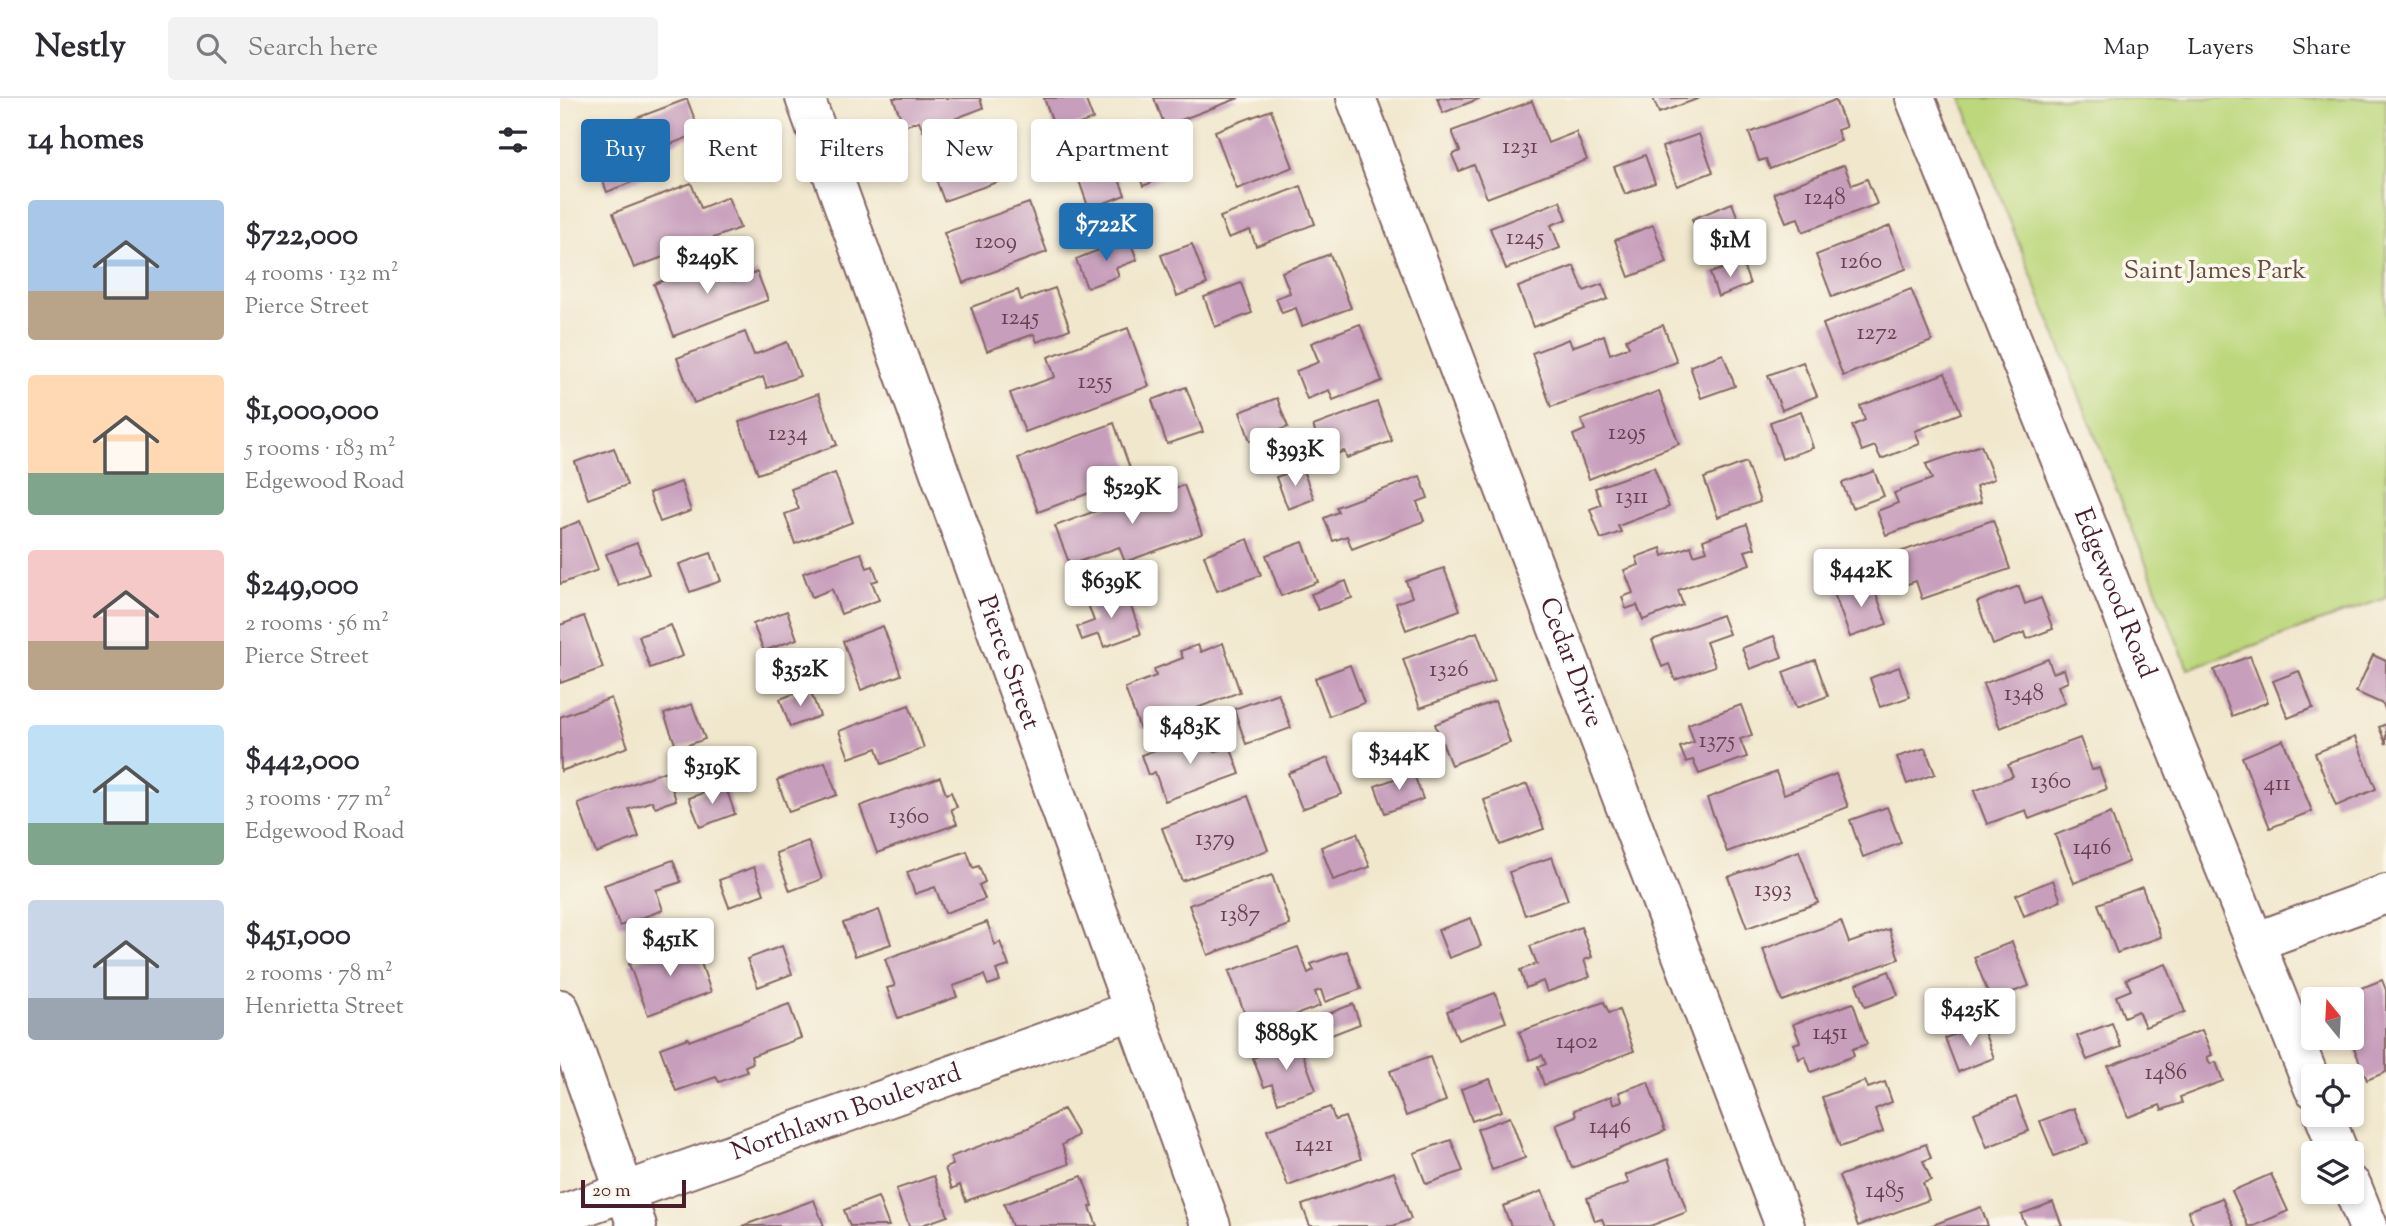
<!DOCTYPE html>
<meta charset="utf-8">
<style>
:root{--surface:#fff;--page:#f2f2f3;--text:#2b2b33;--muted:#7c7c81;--line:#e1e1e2;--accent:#1f6fb2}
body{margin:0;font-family:"Sorts Mill Goudy",serif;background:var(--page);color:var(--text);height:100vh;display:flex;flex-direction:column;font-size:26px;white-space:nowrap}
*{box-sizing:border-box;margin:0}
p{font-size:23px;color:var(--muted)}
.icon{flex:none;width:38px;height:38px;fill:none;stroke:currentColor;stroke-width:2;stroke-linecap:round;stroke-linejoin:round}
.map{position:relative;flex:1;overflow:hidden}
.sheet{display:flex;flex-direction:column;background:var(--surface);width:560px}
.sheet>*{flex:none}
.top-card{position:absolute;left:21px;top:21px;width:665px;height:63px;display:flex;gap:14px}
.needle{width:46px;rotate:342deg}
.fabs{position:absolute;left:1741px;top:889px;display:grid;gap:14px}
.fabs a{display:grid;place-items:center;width:63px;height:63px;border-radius:7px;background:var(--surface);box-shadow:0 4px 10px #0003;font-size:35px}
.scale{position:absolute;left:21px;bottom:18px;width:105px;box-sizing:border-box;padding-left:7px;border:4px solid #4a1f2b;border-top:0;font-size:19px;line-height:24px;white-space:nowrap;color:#4a1f2b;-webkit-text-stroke:5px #fbf7ec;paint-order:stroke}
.price{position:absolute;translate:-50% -60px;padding:0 16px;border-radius:7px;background:#fff;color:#222;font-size:23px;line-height:46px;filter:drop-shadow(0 2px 4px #0008)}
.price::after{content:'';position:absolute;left:50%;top:42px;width:21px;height:16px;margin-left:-10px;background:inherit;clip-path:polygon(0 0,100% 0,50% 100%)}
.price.selected{background:var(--accent);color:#fff}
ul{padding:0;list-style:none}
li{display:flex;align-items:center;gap:21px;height:175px;padding:0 28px}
li span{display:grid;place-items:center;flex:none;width:196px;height:140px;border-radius:7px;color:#555}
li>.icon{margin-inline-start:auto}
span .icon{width:84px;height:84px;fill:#fffc;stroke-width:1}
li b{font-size:30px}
h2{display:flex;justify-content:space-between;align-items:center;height:84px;padding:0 28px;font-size:30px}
.pill{padding:0 24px;border-radius:7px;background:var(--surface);box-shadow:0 4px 10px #0003;font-size:24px;line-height:63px}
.pill.selected{background:var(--accent);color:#fff}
header{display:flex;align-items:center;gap:42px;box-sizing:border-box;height:98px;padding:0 35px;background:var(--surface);border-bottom:2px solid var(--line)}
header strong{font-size:33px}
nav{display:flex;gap:38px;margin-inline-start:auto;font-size:24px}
.search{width:490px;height:63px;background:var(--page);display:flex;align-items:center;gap:18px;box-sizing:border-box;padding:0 24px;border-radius:7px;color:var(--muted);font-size:26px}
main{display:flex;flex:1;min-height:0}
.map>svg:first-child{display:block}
.green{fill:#bcd77c;stroke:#837b54;stroke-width:2}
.building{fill:#c79ebc}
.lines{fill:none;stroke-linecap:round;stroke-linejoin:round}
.minor-casing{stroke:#846564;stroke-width:42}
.minor{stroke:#fff;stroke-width:38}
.labels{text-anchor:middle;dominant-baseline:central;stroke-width:7;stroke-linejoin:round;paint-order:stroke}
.number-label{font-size:23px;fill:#693f4f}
.park-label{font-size:26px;fill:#664d3f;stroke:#fbf7ec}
.street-label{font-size:26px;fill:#4a1f2b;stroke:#fbf7ec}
</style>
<header>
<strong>Nestly</strong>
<div class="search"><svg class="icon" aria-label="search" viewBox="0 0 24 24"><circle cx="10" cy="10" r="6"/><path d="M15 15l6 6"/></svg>Search here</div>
<nav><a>Map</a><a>Layers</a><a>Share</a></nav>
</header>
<main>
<section class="sheet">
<h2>14 homes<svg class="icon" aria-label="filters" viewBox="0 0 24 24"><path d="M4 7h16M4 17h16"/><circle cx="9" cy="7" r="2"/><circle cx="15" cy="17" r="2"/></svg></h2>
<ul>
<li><span style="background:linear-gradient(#a9c7e8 65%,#b9a48a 0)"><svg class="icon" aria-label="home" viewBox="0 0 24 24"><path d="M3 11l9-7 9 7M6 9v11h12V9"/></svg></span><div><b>$722,000</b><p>4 rooms · 132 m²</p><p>Pierce Street</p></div></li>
<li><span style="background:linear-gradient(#ffd9b3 70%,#7fa58c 0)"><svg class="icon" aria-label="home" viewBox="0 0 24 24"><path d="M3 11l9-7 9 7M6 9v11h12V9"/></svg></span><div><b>$1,000,000</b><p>5 rooms · 183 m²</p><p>Edgewood Road</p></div></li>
<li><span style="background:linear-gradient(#f6c9c9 65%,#b9a48a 0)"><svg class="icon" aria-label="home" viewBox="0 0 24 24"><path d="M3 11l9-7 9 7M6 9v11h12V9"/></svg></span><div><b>$249,000</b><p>2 rooms · 56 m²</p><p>Pierce Street</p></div></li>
<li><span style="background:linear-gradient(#bfe0f5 70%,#7fa58c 0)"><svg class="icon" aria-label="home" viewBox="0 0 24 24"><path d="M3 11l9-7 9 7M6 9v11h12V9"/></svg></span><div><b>$442,000</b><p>3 rooms · 77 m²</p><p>Edgewood Road</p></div></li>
<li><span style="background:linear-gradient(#c9d6e8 70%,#9aa5b1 0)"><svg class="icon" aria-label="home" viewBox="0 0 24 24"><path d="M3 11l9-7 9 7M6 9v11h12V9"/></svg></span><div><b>$451,000</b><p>2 rooms · 78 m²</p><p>Henrietta Street</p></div></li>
</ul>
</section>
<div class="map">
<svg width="1826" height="1128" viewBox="0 0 1826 1128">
<rect width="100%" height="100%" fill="#fbf7ec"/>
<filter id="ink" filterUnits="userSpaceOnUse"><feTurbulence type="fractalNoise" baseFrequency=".0143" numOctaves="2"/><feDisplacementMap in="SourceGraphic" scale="14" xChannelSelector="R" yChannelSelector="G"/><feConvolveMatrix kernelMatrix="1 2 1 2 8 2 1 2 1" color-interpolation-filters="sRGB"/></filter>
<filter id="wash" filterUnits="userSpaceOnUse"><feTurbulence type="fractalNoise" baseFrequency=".00686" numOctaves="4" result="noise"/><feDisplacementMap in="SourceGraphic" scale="28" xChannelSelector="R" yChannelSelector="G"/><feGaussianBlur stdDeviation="1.57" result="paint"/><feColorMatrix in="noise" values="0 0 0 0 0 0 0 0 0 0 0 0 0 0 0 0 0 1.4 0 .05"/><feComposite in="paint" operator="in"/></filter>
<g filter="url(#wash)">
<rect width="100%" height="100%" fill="#f1e7cd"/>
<!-- green -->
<path class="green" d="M1401,0H1826V500L1628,571Z"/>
<g id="blocks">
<!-- building -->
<g class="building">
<path d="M333,0H420L423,10L363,33L359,23L344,28Z"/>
<path d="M484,0H525L533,21L496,34Z"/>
<path d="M594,0H679L605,28Z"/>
<path d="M877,0H921L883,15Z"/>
<path d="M1093,0H1140L1099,15Z"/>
<path d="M127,1L140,35L100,50L108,70L47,94L26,39Z"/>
<path d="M1275,2L1286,29L1277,32L1281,43L1210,71L1206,61L1199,63L1189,35Z"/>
<path d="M972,3L988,45L1016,34L1027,62L927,100L914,67L899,73L892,57L900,53L892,33Z"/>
<path d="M711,12L733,69L677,91L655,33Z"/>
<path d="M426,35L443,82L384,103L367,57Z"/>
<path d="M1139,36L1153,74L1117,88L1102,49Z"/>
<path d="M601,46L613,76L583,88L572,58Z"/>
<path d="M1085,57L1095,85L1065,96L1054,69Z"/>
<path d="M552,63L565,97L529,111L517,77Z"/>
<path d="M1284,67L1292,87L1307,81L1317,106L1243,134L1238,120L1226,124L1214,95Z"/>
<path d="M131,85L141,110L168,99L180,130L74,170L53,115Z"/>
<path d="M741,88L755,126L696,148L690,132L668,140L660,119Z"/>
<path d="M1000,103L1007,121L991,127L1000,150L946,171L930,130Z"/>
<path d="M469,105L487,154L403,185L384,135Z"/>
<path d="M1172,105L1189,149L1149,164L1132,121Z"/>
<path d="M1093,127L1107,165L1069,179L1055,142Z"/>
<path d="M1330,128L1346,171L1272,199L1256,157Z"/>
<path d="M569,140L577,162L556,170L559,178L527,190L516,161Z"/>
<path d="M632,146L647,186L617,198L601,157Z"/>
<path d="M770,156L791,210L742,228L736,210L722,215L716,200L730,195L722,174Z"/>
<path d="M164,159L173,183L197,174L208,202L114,238L94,186Z"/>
<path d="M1182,164L1190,186L1158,199L1150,175Z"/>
<path d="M1014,168L1024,193L1042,186L1048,201L973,229L958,189Z"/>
<path d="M681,185L692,215L655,229L644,199Z"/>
<path d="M495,190L510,231L477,244L474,236L427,253L411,209L458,192L461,202Z"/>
<path d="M1351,191L1372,243L1283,278L1263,226Z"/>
<path d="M800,226L822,283L773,302L769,292L747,301L736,273L759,264L751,245Z"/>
<path d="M1103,227L1117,264L991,309L972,255L1009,241L1012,249L1044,237L1050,256L1069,249L1066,241Z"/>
<path d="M568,230L589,288L465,334L450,295L495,279L488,259Z"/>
<path d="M185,234L194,257L227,244L240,278L207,290L203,279L134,305L117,260Z"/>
<path d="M1163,256L1175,288L1141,300L1130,268Z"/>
<path d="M1243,264L1257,298L1222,312L1208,277Z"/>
<path d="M1385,275L1401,315L1355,333L1360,346L1321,361L1315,348L1302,353L1292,328L1305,322L1300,308Z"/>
<path d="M626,289L643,334L607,346L592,302Z"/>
<path d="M1099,293L1119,346L1029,381L1013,337L1025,332L1021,322Z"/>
<path d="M258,296L277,347L198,376L179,324Z"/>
<path d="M717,300L728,329L690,343L680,314Z"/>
<path d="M817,304L832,343L787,360L784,353L766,360L753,328Z"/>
<path d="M1241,313L1253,350L1222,361L1210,324Z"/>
<path d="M554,325L573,379L478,414L458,360Z"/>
<path d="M1421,347L1434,381L1416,388L1421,404L1326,437L1317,413L1338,405L1334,395L1372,381L1366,366Z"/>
<path d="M54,350L67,387L28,401L15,364Z"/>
<path d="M1186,364L1200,404L1158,419L1144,380Z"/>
<path d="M1094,369L1109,409L1058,428L1061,434L1041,441L1030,411L1041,407L1035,390Z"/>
<path d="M742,370L754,401L728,411L716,379Z"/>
<path d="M1314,373L1324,398L1292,410L1282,385Z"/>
<path d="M275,375L293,424L235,446L225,416L239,411L231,391Z"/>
<path d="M860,378L868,400L857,404L864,423L792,451L787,438L773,443L764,420L778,414L776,409Z"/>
<path d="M121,384L131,413L100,424L89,395Z"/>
<path d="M605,387L607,393L624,387L642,436L565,464L559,449L510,467L495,428Z"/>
<path d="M1433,422L1450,471L1362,501L1356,483L1339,489L1328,458Z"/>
<path d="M20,423L38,472L0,486V431Z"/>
<path d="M1187,426L1195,450L1185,453L1190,466L1118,492L1123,507L1083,522L1077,507L1066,511L1062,499L1073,495L1064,472L1079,467L1076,459L1101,450L1103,458L1131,448L1134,457L1147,453L1143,442Z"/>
<path d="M688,441L701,477L657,493L644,457Z"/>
<path d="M743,444L758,484L721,498L706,457Z"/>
<path d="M77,445L89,476L58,487L46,456Z"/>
<path d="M151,455L161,483L130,494L119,466Z"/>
<path d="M301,455L307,470L313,468L318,482L312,484L319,502L281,516L272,491L252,499L243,475Z"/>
<path d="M884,470L900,512L846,532L836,505L852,499L846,483Z"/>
<path d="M1311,482L1327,526L1290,539L1274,495Z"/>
<path d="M786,483L792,500L758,512L751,496Z"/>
<path d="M1459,488L1465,506L1481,500L1493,531L1467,541L1465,534L1433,547L1417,504Z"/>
<path d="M565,492L581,536L544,549L539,536L522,542L517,529L534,523L528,506Z"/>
<path d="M227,513L237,541L204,553L193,526Z"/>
<path d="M1162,517L1169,536L1146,544L1155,568L1115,582L1109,566L1102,569L1092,542Z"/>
<path d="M24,518L43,570L0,585V527Z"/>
<path d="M111,527L123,558L90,570L79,538Z"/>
<path d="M323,528L341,577L301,592L283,543Z"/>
<path d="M917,534L935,583L860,610L843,561Z"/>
<path d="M1214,538L1222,559L1190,571L1182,550Z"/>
<path d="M663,545L680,594L580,631L565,590L596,578L594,571L623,560L620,553L638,547L641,554Z"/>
<path d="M1813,557L1826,563V614L1823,606L1796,594Z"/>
<path d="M1690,558L1708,604L1672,618L1654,572Z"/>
<path d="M1488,561L1493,575L1504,571L1508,584L1498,588L1505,605L1440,630L1423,586Z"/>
<path d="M1255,562L1268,598L1236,610L1223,574Z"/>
<path d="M790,567L804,605L769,618L755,580Z"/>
<path d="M1339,569L1350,599L1320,609L1310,580Z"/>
<path d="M1739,573L1753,610L1728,620L1713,583Z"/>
<path d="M249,590L260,618L230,629L220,601Z"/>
<path d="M718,595L731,630L686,646L674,611Z"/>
<path d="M51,600L68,649L1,673L0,619Z"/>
<path d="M935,603L950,645L891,667L875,626Z"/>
<path d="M132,606L145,641L117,651L104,616Z"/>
<path d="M349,607L364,650L322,666L317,650L289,660L279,633Z"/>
<path d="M1181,607L1192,637L1180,641L1187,659L1139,676L1133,662L1126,664L1120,649L1134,644L1128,626Z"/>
<path d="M1826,626V646L1819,629Z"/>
<path d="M647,633L654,654L670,648L680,676L605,703L595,674L588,677L581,657Z"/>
<path d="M1795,639L1816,691L1776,708L1755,655Z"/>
<path d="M1520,640L1532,672L1539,670L1547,691L1469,721L1466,712L1427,726L1414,693L1453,678L1448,667Z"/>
<path d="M1723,642L1752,713L1710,730L1682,659Z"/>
<path d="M1365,650L1375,676L1347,686L1337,659Z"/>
<path d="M768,660L782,696L742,711L728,675Z"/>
<path d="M265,664L277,697L229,714L217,682Z"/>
<path d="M106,673L116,702L95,709L92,703L69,711L79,739L36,755L18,706Z"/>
<path d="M853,674L863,701L825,715L815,688Z"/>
<path d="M1216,674L1224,696L1276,676L1288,709L1167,754L1147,700Z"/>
<path d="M380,679L386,696L391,694L397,709L391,711L397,726L317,755L300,708Z"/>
<path d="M967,686L984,731L940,747L924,702Z"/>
<path d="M165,687L175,716L140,729L129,700Z"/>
<path d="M688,698L708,752L622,783L602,730Z"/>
<path d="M1327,709L1341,745L1303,759L1290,722Z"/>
<path d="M1551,715L1569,764L1514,785L1495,737Z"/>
<path d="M797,735L810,769L773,782L761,749Z"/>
<path d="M248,743L262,781L230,793L216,755Z"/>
<path d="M407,753L413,770L419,768L425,784L419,787L425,801L385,815L375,789L355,796L347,774Z"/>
<path d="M1239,753L1258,805L1187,830L1168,779Z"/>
<path d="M992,759L1008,802L965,817L949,774Z"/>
<path d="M113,762L121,784L96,792L103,812L60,828L44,787Z"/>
<path d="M194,769L204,796L169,809L159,782Z"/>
<path d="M712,777L730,827L648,857L629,807Z"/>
<path d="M1493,782L1501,803L1464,818L1456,797Z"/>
<path d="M1582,789L1601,839L1557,855L1538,806Z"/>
<path d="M319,812L331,846L295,858L283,825Z"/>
<path d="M911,820L921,848L889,860L878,832Z"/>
<path d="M1281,823L1289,845L1329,831L1339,861L1222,903L1203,851Z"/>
<path d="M427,824L435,847L440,844L449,868L436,872L440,883L428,887L424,877L393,888L397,899L338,920L327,890L335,888L325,861Z"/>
<path d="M1021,829L1032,859L1024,862L1030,879L987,894L983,883L966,890L960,872L977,866L970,848Z"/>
<path d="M133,842L151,894L88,917L69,866Z"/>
<path d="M1452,844L1469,888L1431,902L1414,859Z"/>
<path d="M222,848L232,876L198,889L187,861Z"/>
<path d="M738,849L748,875L754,872L751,866L787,853L801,891L765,904L761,892L755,894L760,908L691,933L669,873Z"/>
<path d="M1606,866L1625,914L1585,929L1578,913L1564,919L1556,898L1571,892L1566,881Z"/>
<path d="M1329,873L1338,897L1305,909L1296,886Z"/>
<path d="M1822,882L1826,892V974L1807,982L1790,940L1792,901H1773Z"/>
<path d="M935,895L946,924L898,942L887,913Z"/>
<path d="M1044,904L1049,915L1059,912L1074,953L984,987L978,969L986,966L982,957L970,962L959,934Z"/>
<path d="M1293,905L1307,946L1292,951L1294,958L1251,974L1245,958L1239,961L1234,946L1240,944L1233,926Z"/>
<path d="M229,906L241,940L191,958L193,965L185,968L187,974L159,984L156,979L116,993L100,950L128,940L129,943Z"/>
<path d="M793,906L800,926L769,938L762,918Z"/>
<path d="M1552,925L1561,949L1527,962L1517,938Z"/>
<path d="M1421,926L1434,960L1398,974L1385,940Z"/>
<path d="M1642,932L1652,957L1647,959L1650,966L1656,964L1663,983L1620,999L1622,1005L1602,1012L1600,1007L1568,1019L1548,968Z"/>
<path d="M738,943L756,992L718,1005L712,986L704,989L693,960Z"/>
<path d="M870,959L886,1003L846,1018L830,973Z"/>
<path d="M930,981L942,1013L912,1023L901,991Z"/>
<path d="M1305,983L1308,990L1325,984L1332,1004L1315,1011L1323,1034L1280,1049L1262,999Z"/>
<path d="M1088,984L1105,1033L1012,1070L996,1026L1016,1018L1014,1012L1051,998L1053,1006L1062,1003L1059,994Z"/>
<path d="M1456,999L1469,1033L1427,1049L1414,1015Z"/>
<path d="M770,1009L775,1022L785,1019L801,1061L728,1088L707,1032Z"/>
<path d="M1514,1010L1528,1045L1494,1058L1480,1023Z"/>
<path d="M503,1011L518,1037L502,1047L509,1066L406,1103L400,1087L392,1091L385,1070L393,1067L390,1059L468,1030Z"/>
<path d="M950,1019L965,1060L932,1072L917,1031Z"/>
<path d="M891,1042L903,1073L866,1086L854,1055Z"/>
<path d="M1366,1046L1371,1060L1363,1063L1371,1082L1363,1085L1369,1102L1298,1128L1279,1078Z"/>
<path d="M1108,1061L1127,1114L1090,1128H1045L1042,1121L1035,1123L1027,1100L1069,1085L1065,1077Z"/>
<path d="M834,1074L851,1121L833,1128H750L742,1107Z"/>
<path d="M1711,1076L1728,1113L1694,1128H1688L1672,1093Z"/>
<path d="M374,1078L388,1118L359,1128H349L336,1091Z"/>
<path d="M522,1078L533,1108L530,1109L537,1128H452L444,1106Z"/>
<path d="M982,1093L995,1128H951L943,1108Z"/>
<path d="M318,1099L329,1128H290L284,1112Z"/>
<path d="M1662,1100L1674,1128H1634L1628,1113Z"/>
<path d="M254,1102L264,1128H182Z"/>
<path d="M1493,1104L1502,1128H1466L1461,1116Z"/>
<path d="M1421,1109L1428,1128H1370Z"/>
</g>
</g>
</g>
<g filter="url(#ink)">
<use href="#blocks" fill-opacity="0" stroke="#846564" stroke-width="2"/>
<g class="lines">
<defs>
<g id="minor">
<path id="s1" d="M245,0L651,1128"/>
<path id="s2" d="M796,0L1225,1128"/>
<path id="s3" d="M1355,0L1754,991"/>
<path d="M1695,844L1826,796"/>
<path d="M0,911L77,1128"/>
<path d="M1764,1017L1779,1055"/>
<path d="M1792,1088L1808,1128"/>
<path id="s4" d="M0,1117L574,912"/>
</g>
</defs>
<!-- minor casing -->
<use href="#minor" class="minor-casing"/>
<!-- minor -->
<use href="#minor" class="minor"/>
</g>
</g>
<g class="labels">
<!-- number labels -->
<g class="number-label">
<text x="960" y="49">1231</text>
<text x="1265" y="100">1248</text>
<text x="965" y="140">1245</text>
<text x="436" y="144">1209</text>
<text x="1301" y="164">1260</text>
<text x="460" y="220">1245</text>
<text x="1317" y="235">1272</text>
<text x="535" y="284">1255</text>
<text x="1067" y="335">1295</text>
<text x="228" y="336">1234</text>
<text x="1072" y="399">1311</text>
<text x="889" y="572">1326</text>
<text x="1464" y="596">1348</text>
<text x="1157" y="643">1375</text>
<text x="1491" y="684">1360</text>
<text x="1717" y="686">411</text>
<text x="349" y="719">1360</text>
<text x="655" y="741">1379</text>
<text x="1532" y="750">1416</text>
<text x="1213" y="792">1393</text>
<text x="680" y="817">1387</text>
<text x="1270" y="935">1451</text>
<text x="1017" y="944">1402</text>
<text x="1606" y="975">1486</text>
<text x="1050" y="1029">1446</text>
<text x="754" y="1047">1421</text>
<text x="1325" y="1093">1485</text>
</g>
<!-- park labels -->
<g class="park-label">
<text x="1655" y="173">Saint James Park</text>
</g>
<!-- street labels -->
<g class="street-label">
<text stroke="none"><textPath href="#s3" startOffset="534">Edgewood Road</textPath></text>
<text stroke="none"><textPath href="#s1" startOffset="600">Pierce Street</textPath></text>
<text stroke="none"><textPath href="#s2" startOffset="604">Cedar Drive</textPath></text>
<text stroke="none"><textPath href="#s4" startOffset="304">Northlawn Boulevard</textPath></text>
</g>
</g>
</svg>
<div class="fabs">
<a><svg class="needle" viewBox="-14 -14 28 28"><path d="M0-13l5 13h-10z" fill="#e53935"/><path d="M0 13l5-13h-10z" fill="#7c7c81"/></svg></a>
<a><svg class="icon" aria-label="locate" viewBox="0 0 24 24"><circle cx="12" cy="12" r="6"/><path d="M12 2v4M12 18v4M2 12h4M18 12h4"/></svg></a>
<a><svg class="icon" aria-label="layers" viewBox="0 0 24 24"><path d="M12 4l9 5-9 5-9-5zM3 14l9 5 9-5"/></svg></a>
</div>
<div class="scale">20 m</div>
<b class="price selected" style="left:546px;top:165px">$722K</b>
<b class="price" style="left:1170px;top:181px">$1M</b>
<b class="price" style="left:147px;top:198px">$249K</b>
<b class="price" style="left:735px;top:390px">$393K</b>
<b class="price" style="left:572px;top:428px">$529K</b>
<b class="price" style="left:1301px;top:511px">$442K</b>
<b class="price" style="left:551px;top:522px">$639K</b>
<b class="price" style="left:240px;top:610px">$352K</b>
<b class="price" style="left:630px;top:668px">$483K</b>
<b class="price" style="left:839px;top:694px">$344K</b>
<b class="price" style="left:152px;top:708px">$319K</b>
<b class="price" style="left:110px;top:880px">$451K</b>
<b class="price" style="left:1410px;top:950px">$425K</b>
<b class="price" style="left:726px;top:974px">$889K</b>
<div class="top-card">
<a class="pill selected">Buy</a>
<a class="pill">Rent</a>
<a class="pill">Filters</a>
<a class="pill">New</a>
<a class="pill">Apartment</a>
</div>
</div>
</main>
